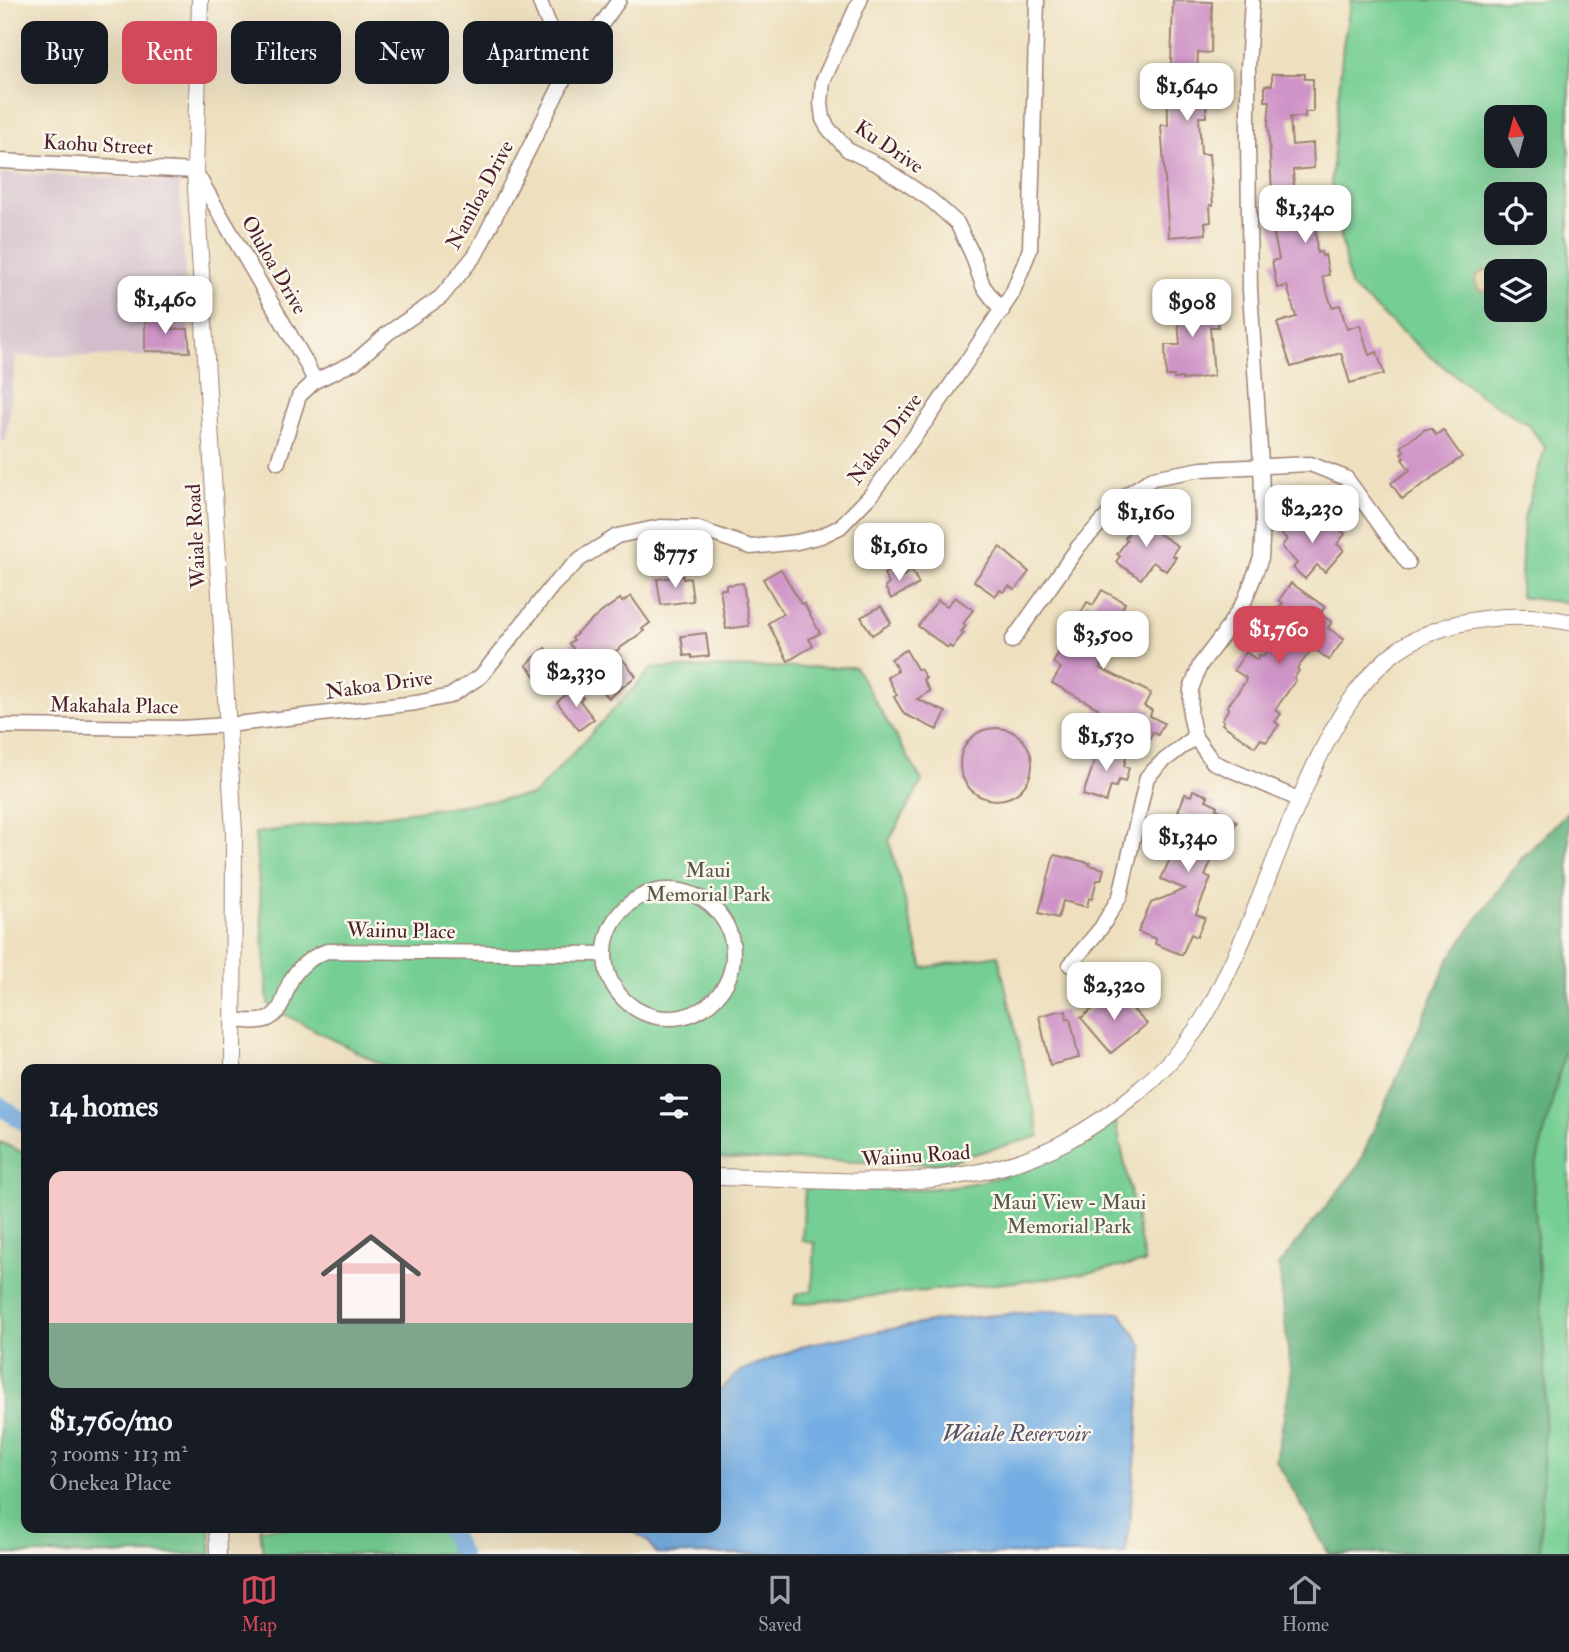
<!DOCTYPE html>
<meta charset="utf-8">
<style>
:root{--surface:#171b24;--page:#242831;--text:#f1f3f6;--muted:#9ea1a6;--line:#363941;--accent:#d1495b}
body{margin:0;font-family:"IM FELL Double Pica",serif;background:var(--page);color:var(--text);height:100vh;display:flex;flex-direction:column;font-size:26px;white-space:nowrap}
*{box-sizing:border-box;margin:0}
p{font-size:23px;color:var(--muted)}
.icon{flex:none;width:38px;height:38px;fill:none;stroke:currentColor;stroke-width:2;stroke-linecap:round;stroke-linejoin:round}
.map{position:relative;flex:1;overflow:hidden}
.drawer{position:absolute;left:21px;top:1064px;width:700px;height:469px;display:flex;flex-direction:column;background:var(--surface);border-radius:14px;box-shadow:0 7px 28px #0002}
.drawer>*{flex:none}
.hud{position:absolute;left:21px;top:21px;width:700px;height:63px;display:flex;gap:14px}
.needle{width:46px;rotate:354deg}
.controls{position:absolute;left:1484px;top:105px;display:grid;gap:14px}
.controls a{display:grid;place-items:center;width:63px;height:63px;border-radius:14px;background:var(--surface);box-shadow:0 7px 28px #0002;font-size:35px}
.price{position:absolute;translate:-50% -60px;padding:0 16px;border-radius:14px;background:#fff;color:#222;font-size:23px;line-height:46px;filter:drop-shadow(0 2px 4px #0008)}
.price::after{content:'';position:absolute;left:50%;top:42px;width:21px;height:16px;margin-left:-10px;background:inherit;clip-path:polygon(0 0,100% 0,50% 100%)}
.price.on{background:var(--accent);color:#fff}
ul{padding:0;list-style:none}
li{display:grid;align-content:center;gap:14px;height:371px;padding:0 28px}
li+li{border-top:2px solid var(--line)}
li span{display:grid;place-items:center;height:217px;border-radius:14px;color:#555}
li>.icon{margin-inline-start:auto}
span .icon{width:126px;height:126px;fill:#fffc;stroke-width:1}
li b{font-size:30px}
h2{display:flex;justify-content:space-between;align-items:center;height:84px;padding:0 28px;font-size:30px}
.pill{padding:0 24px;border-radius:14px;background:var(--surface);box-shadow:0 7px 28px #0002;font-size:24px;line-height:63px}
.pill.on{background:var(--accent);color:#fff}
.dock{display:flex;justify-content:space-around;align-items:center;height:98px;border-top:2px solid var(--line);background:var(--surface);font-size:19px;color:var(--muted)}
.dock a{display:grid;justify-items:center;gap:4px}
.dock .on{color:var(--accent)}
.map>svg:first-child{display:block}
.industrial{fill:#d1bdcb}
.green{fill:#75ce93;stroke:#60765f;stroke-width:2;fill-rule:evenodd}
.forest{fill:#60b17d;stroke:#556854;stroke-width:2}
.sand{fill:#eeda9e;stroke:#9c7c64;stroke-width:2}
.water{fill:#73ade3;stroke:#5e6687;stroke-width:2}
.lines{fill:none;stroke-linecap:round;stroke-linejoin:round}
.canal{stroke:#73ade3;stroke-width:18}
.building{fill:#cf94c7}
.minor-casing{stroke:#9c8075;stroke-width:17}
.tertiary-casing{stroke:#9c8075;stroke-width:18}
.minor{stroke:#fff;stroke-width:14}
.tertiary{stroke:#fff;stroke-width:16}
.labels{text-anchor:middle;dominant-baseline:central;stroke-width:5;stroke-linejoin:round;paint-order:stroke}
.street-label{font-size:21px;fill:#4a1f2b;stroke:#fbf7ec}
.park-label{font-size:21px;fill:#57544a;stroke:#fbf7ec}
.water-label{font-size:23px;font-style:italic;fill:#58516b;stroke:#fbf7ec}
</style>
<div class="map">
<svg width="1569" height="1554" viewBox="0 0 1569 1554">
<rect width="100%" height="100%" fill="#fbf7ec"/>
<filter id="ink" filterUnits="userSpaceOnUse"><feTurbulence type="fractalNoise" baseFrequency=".0143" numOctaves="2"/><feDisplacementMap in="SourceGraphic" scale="14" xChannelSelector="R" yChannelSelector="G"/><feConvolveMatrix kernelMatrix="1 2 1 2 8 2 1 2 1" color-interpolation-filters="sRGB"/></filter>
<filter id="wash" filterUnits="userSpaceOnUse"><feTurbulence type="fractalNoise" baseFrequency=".00686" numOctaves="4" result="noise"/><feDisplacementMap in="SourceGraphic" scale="28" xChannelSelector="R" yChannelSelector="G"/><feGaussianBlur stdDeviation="1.57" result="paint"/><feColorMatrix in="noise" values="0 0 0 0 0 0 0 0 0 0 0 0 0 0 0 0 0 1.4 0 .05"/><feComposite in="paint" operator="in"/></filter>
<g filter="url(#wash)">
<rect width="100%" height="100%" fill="#eee0bf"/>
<!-- industrial -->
<path class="industrial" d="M0,173L179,181L190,356H16L6,441H0Z"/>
<!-- green -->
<g class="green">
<path d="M1351,0H1569V603L1520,597L1524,518L1545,448L1528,424L1480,395L1425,352L1350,286L1331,184L1343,45ZM1496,117H1535V156H1496ZM1496,194H1535V233H1496ZM1496,271H1535V310H1496Z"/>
<path d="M855,667L922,781L889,841L923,968L998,955L1040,1136L938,1164L716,1158V1069H390L278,1011L268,1004L255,833L534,795L652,668Z"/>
<path d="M1569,870V1554H1511L1517,1273Z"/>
<path d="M1116,1122L1145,1263L1054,1278L794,1304L796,1294L812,1291L815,1243L802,1241L805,1188C870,1190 935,1195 999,1177C1040,1166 1078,1143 1116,1122Z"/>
<path d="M0,1142L26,1154V1528H210L212,1554H0Z"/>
<path d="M260,1528H446L457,1554H263Z"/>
</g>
<!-- forest -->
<path class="forest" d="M1569,811V1044L1565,1051L1533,1178L1546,1382L1540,1554H1329L1276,1460L1291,1379L1279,1265L1358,1166L1450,957L1522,858Z"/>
<!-- sand -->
<path class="sand" d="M1486,270L1496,273L1494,289L1483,291L1478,289L1475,281L1478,274Z"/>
<!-- water -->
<path class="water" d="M1044,1311L1121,1313L1143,1347L1137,1444L1126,1554H657L649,1542L629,1528H716V1394L740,1371L809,1344L941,1320Z"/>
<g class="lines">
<!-- canal -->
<g class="canal">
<path d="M0,1106L26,1123"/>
<path d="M448,1528L461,1554"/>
</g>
</g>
<g id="blocks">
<!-- building -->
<g class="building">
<path d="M1173,1L1212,2L1211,53L1198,52L1197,80H1201V95H1207L1206,117H1199L1201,154H1209L1213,205H1210L1211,222L1205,223L1206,234L1169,237L1161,125H1168L1167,66H1171Z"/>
<path d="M1272,74H1305V79H1313V112H1305V117H1290L1292,145L1313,143L1314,168L1293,170L1295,198H1302V206L1314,205L1317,253L1321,252L1322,256L1325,255L1329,275L1322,276L1332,307L1340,305L1347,329L1360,325L1369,355L1377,352L1384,374L1350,383L1341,353L1291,367L1277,323L1296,317L1287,286L1277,288L1272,261L1279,259L1273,230H1271L1269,208L1273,207L1268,124L1270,101H1265V85H1272Z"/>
<path d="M1205,293L1206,307L1216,306L1218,327H1210L1214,376L1182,380V378L1174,379V376H1166L1165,345H1180L1176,295Z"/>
<path d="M145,316H172V329H188L190,352L145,351Z"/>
<path d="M1426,429H1432L1436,435L1443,430L1462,457L1402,499L1391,483L1410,470L1402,459L1404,458L1401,453L1404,451L1401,446Z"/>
<path d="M1305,514L1320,527L1327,518L1345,534L1337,544L1344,550L1325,572L1317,565L1305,579L1293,568L1297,563L1283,549L1282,546L1287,539L1280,533L1291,520L1296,524Z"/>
<path d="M1144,516L1161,528L1158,533L1178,546L1172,555L1176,557L1166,571L1153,562L1141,579L1116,562L1120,556L1117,554L1127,540L1125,538L1134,524L1137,526Z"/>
<path d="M1000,547L1029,572L1015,590L1009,586L1004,592L1000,590L995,596L974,581Z"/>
<path d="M896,567L902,577L912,571L919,584L891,599L885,587L889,584L884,574Z"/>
<path d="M781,569L801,604L804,603L820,633L809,639L813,646L788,661L768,623L783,614L763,579Z"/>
<path d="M683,576V579L690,578L693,601L661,605L657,579Z"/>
<path d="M743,583L749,626L726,629L720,589H726V585Z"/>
<path d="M1291,583L1325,607L1320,614L1332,622L1328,628L1344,639L1329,660L1313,648L1297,669L1299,671L1294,678L1296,680L1275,710L1281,714L1275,722L1279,725L1266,742L1261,739L1255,747L1222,724L1224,721L1222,719L1229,708L1227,707L1245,682L1246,678L1234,670L1246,652L1257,660L1260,655L1263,657L1282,630L1275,626L1285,613L1279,608L1283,603L1279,600Z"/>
<path d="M1102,590L1125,603L1120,613L1126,617L1101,661L1103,663L1100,668L1151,693L1144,706L1152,710L1150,716L1164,723L1158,735L1153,732L1148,743L1093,716L1098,708L1052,683L1061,668L1053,663L1087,602L1093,605Z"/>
<path d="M631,596L650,623L642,629L644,631L616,651L636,676L609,698L596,683L609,673L594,653L586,659L584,657L581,659L569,643L574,640L572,638L577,634L576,633L603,611L620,599L622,602Z"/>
<path d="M955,597L973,610L963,624L966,626L961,632L964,633L952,648L949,646L948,648L918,626L938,600L947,606Z"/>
<path d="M881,606L891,623L872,635L861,617Z"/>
<path d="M706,633L709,656L692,658L691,655L684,656L681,636Z"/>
<path d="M545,648L559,663L540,681L526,665Z"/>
<path d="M906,650L917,669H920L926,678L923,679L930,691L917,699L946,712L937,730L904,714L894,697L897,695L887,677L898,671L891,659Z"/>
<path d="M575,687L583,698L580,701L594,719L579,730L557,702Z"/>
<circle cx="996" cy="764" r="36"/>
<path d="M1100,745L1127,753L1124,766L1129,768L1125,782L1119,780L1116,787L1111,786L1106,802L1083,795Z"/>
<path d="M1193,790L1208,796L1206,800L1217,805L1216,809L1228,814L1226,817L1237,821L1231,835L1227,833L1218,854L1215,852L1205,876L1211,878L1196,914L1205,918L1197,937L1191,934L1182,955L1155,944L1156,939L1138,932L1151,903L1185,889L1161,879L1189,816L1178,811L1185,794L1191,796Z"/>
<path d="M1054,855L1090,863L1089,865L1104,869L1101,880H1097L1092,899L1089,898L1087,907L1063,901L1058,918L1039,913Z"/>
<path d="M1115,991L1147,1024L1111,1053L1081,1018Z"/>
<path d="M1058,1011H1066L1067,1019L1070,1018L1079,1058L1050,1065L1039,1016Z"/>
</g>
</g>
</g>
<g filter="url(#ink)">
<use href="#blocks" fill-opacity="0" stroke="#9c8075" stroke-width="2"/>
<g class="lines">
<defs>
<g id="minor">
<path d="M860,0L823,81L821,103L823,119L828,128L848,150L880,166L931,200L957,223L972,254L983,286L1002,311"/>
<path d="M1252,0L1248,68V142L1250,290L1261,465L1263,521L1261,558L1245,600L1222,636L1200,665L1191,689L1190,714L1195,737L1213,762L1298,799"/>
<path d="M568,71L619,0"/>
<path d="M0,161L195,171L304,359L315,381"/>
<path d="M278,462L299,396L315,381L355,362L388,333L441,297L476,254L568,71L539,0"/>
<path d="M1012,641L1079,546L1128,494L1153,478L1202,469L1310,464L1346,478L1408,563"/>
<path d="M0,726L181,728L228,725L416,703L450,696L481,676L553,585L580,559L617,536L660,527L696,528L751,547L797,542L821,536L840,527L870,496L932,413L1012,294L1030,249L1037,0"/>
<circle cx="669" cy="954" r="64"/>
<path d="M1070,965L1101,928L1120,896L1147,777L1162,762L1195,737"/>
<path d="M235,1020C245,1021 258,1023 268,1019C284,1011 283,996 290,982C298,966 311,957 327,951L603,954"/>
</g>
<g id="tertiary">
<path d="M200,0L195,171L234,833L233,1069"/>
<path d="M716,1177C832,1178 958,1199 1065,1142C1114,1115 1162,1076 1195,1031C1213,1006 1225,977 1238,950C1266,887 1288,821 1318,759C1336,722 1357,684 1389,657C1415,635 1451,623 1484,619C1513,615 1540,616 1569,622"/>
<path d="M217,1528L218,1554"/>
</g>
</defs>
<!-- minor casing -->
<use href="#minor" class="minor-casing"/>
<!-- tertiary casing -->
<use href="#tertiary" class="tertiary-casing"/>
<!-- minor -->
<use href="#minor" class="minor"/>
<!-- tertiary -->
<use href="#tertiary" class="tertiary"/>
</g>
</g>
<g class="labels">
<!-- street labels -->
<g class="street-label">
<text transform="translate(98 145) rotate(3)">Kaohu Street</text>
<text transform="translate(889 147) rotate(34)">Ku Drive</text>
<text transform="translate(480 195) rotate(-62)">Naniloa Drive</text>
<text transform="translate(274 265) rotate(60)">Oluloa Drive</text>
<text transform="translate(885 439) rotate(-53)">Nakoa Drive</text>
<text transform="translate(196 536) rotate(-93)">Waiale Road</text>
<text transform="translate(379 685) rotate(-8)">Nakoa Drive</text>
<text transform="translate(114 706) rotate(1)">Makahala Place</text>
<text transform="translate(401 931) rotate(1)">Waiinu Place</text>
<text transform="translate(916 1156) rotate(-4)">Waiinu Road</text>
</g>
<!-- park labels -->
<g class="park-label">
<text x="708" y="870">Maui<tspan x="708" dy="24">Memorial Park</tspan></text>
<text x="1069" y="1202">Maui View - Maui<tspan x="1069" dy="24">Memorial Park</tspan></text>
</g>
<!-- water labels -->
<g class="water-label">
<text x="1016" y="1433">Waiale Reservoir</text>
</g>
</g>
</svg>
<div class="controls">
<a><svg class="needle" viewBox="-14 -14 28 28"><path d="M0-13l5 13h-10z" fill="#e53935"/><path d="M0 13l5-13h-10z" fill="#9ea1a6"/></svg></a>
<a><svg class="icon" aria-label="locate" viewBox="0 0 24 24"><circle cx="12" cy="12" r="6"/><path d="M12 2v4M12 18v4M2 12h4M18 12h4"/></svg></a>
<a><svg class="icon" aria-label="layers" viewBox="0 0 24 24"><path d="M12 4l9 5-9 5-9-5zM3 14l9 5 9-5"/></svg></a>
</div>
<b class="price" style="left:1187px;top:123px">$1,640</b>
<b class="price" style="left:1305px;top:245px">$1,340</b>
<b class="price" style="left:165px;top:336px">$1,460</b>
<b class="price" style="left:1192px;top:339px">$908</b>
<b class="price" style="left:1312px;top:545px">$2,230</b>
<b class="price" style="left:1146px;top:549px">$1,160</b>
<b class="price" style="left:899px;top:583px">$1,610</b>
<b class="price" style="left:675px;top:590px">$775</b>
<b class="price on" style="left:1279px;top:666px">$1,760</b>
<b class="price" style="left:1103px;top:671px">$3,500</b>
<b class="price" style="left:576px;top:709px">$2,330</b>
<b class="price" style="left:1106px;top:773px">$1,530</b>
<b class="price" style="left:1188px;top:874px">$1,340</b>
<b class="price" style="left:1114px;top:1022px">$2,320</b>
<div class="hud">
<a class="pill">Buy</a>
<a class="pill on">Rent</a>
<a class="pill">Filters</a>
<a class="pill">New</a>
<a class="pill">Apartment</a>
</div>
<section class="drawer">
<h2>14 homes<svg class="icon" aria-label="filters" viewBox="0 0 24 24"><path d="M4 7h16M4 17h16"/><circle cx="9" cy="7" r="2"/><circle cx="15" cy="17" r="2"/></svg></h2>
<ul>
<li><span style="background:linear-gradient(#f6c9c9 70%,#7fa58c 0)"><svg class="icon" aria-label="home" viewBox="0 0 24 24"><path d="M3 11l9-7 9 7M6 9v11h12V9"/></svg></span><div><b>$1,760/mo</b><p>3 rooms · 113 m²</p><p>Onekea Place</p></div></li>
</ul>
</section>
</div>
<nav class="dock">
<a class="on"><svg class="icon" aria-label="map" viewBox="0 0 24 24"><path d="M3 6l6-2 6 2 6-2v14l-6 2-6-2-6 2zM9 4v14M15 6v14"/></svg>Map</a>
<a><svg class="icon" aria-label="saved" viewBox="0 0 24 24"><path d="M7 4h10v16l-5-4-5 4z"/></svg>Saved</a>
<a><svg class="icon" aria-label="home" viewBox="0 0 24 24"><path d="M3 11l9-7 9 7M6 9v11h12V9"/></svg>Home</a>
</nav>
